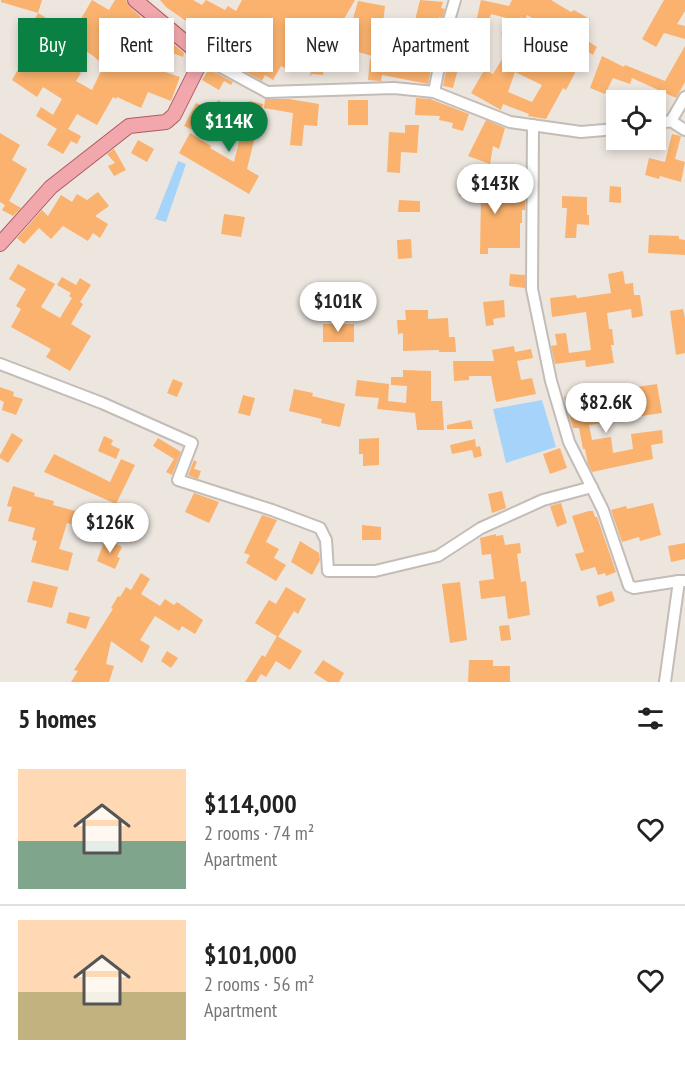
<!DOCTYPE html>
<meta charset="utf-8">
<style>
:root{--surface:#fff;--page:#f6f6f6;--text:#222;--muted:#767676;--line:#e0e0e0;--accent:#0b8043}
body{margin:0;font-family:"PT Sans Narrow",sans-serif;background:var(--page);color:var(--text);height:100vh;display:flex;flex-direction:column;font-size:22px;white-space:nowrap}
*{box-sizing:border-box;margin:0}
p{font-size:20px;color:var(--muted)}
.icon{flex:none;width:33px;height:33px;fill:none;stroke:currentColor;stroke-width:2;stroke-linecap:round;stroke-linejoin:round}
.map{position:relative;height:682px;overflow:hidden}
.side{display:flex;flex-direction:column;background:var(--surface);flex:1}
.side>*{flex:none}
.banner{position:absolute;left:18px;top:18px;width:650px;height:54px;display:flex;gap:12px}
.buttons{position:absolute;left:606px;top:90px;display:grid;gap:12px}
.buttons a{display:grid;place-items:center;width:60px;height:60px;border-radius:0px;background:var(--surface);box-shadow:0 3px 9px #0003;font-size:30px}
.price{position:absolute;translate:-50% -51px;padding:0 14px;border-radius:21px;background:#fff;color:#222;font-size:20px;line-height:39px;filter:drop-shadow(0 2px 3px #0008)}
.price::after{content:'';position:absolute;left:50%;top:36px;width:18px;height:14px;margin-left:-9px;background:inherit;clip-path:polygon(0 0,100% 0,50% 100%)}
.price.on{background:var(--accent);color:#fff}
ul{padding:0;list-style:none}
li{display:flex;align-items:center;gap:18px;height:150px;padding:0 18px}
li+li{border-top:2px solid var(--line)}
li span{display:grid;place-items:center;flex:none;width:168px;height:120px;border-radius:0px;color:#555}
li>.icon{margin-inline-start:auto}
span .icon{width:72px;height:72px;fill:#fffc;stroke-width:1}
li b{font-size:26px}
h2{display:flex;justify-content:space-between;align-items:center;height:72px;padding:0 18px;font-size:26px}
.chip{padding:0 21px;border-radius:0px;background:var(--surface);box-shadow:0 3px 9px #0003;font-size:21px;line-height:54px}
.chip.on{background:var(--accent);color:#fff}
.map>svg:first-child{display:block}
.water{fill:#a6d3f9}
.building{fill:#fab26e;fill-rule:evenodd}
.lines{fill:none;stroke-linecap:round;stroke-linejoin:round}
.minor-casing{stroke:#c4bcb6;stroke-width:14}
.major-casing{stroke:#ac5b61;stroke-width:16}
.minor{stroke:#fff;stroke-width:10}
.major{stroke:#f2a7ad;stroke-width:14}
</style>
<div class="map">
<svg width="685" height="682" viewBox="0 0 685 682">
<rect width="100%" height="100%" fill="#ede6df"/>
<!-- water -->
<g class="water">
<path d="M178,161L186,164L166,222L155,219Z"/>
<path d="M542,400L556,447L506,463L493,409Z"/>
</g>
<!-- building -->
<g class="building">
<path d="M1,0H42L38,13L72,34L92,0L109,10L115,0H126L129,6L141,17L140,18L145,20L184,53L183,57L172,53L165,72L180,77L171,101L148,92L141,108L117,97L116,99L113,97L97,125L77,114L68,129L81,136L77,144L71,141L63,154L47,145L57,129L36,116L41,107L53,115L62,99L43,87L37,97L12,80L37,37L32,34L38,25L33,22L38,13L1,2ZM126,37L142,47L135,65L115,56ZM70,42L92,55L104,65L92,90L76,81L81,73L60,61Z"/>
<path d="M160,0H193L202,5L206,0L225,10L228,6L236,11L242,0H355L341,24L336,21L322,46L327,49L320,61L325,62L323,75L312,74L310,77L313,54L294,43L286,57L290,60L285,68L281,66L273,80L265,75L262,81L233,65L239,56L248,62L257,47L240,37L236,44L226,38L220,48L201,36L203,33L166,7Z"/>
<path d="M420,0L443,2L441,8L445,9L442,18L439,17L438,22L431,20L425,57L433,58L428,84L382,75L381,81L368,80L370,59L392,62L394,45L376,42L372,56L345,48L358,1L385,6L383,24L395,26L394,31L415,34L416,16Z"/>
<path d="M481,0L509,6L512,0H551L571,12L574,10L590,19L580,36L597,47L593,55L584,49L573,69L576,71L566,90L563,88L546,119L528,116L529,114L503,104L501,110L471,93L485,69L493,74L507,51L523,60L534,41L544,47L538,60L555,70L566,50L555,44L560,35L527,15L525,20L521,17L508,38L501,34L510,19L491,14L488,26L476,22ZM515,72L542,85L532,102L508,92Z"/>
<path d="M664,0H685V11L677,24L685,26V39L664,33L656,47L642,39Z"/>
<path d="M685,46V82L676,98L632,78L630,84L613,78L605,94L590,88L602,56L624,67L625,65L665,81Z"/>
<path d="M451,59L460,61L453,88L443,86L448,61Z"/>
<path d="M209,69L233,82L231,85L224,81L219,90L202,80Z"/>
<path d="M416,98L430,99L469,114L463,131L452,128L453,123L439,120L440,116L415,115Z"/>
<path d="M265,99H289L319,104L317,126L304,125L302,146L290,145L293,113L264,108Z"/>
<path d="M218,100L229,106L222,118L211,111Z"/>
<rect x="348" y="100" width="20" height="25"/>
<path d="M249,101L263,104L247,169L259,176L249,194L179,153L190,133L211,146L210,148L234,162Z"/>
<path d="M196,103L207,108L195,131L184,126Z"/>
<path d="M486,120L505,128L499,149L493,146L490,164L468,156Z"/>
<path d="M405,125H419L417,153L401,152L400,173L387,172L389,132L405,133Z"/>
<path d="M0,133L20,145L12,160L27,169L9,201L21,208L13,216L2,210L5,205L0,202Z"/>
<path d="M672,134L681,136L675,159L685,162L681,182L660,176L659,179L645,175L649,158L665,162Z"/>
<path d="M138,140L154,149L147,162L131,153Z"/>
<path d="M114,149L126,170L114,176L108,166L115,163L107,154Z"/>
<path d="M459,178L496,179V199H525V210H522V223H520V248H488V254H480L481,196H459Z"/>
<path d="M610,186L621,187V203L609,202Z"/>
<path d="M98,192L109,206L95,216L108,224L100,238L93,233L88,241L63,226L51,239L39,228L24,244L17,238L42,210L48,216L61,195L72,202L77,194L87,200Z"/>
<path d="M562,196L587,197V215H589V225L577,224L576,238H565L567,208H562Z"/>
<path d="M399,200L420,201V212H398Z"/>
<path d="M224,214L245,217L241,237L221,234Z"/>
<path d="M649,235L679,236V239L685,240V255L648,253Z"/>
<path d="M411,239L412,258L398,259L397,240Z"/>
<path d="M18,264L55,284L41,307L60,318L72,298L69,296L71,293L57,285L62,277L76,285L80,278L91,285L80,302L83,304L71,324L91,336L70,371L46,357L51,349L11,327L21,309L16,306L26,289L9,279Z"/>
<path d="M623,271L625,284L633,283L634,295H640L643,316L632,318L631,309L607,313L609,329H612L614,345H611L614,363L586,367L585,360L555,364L551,346L557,345L555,334L566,333L569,353L591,350L586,312L552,317L550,298L576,295L577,298L611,293L608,274Z"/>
<path d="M510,274L525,275V288L509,286Z"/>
<path d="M504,300L505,317L493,319L494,325L486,326L483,302Z"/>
<path d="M683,309L685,318V353L676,355L670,311Z"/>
<path d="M405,310H428V319L448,318L449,337H455L456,352H439V350L403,351V333L398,334L397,320H406Z"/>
<rect x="323" y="324" width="31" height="18"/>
<path d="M514,346L515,352L531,349L533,358L517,361L521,380L532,378L536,394L496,402L491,376H469V380L454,381L453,361H494L492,350Z"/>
<path d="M403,370L431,371V401H442L444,430H417L415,413L377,409L379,398L355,396L357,380L389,384L388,401L406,403L407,386L391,385V377H403Z"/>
<path d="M173,379L183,383L177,397L167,393Z"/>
<path d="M657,384L662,413L641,416L637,387Z"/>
<path d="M0,387L14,392L13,396L23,399L16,415L2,410L4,402L0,400Z"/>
<path d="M294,389L313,393L312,396L345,404L340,427L321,423L322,419L289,411Z"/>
<path d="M613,390L614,404L599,405L602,423L589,425L592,440L611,437L613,453L633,449L631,434L662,430L663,443L651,445L653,459L592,472L588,464L585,449H583L579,428H573L564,397Z"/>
<path d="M243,395L255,398L250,416L238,413Z"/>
<path d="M471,420L473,429H447V425Z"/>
<path d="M12,433L23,440L8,463L0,458V455Z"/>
<path d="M104,436L113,440L111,445L120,449L116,459L98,451Z"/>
<path d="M158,438L181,452L172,475L166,472L174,459L153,446Z"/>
<path d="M379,438V465L363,466V454H359V439Z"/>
<path d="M475,439L476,447L480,446L482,456L474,458L472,450L452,454L450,445Z"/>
<path d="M560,448L567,468L550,474L543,454Z"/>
<path d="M54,454L110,482L121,459L135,465L116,504L44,472Z"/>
<path d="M194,460L197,462L194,469L201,471L198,479L188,475Z"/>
<path d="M13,486L35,493L34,496L54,501L53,505L83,513L79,526L67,523L59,549L73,553L68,571L31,562L37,541L32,540L35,528L8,521L12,507L7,506Z"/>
<path d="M502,491L506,508L492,513L488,494Z"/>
<path d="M194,493L219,502L209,523L185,512Z"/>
<path d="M561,503L567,523L557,527L550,506Z"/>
<path d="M653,503L661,535L640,541L639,537L622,542L611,510L626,506L627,509Z"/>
<path d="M589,511H593L595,517H597L616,572L606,576L605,573L598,575L595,567L581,571L575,554L584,552L572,516Z"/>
<path d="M262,515L277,520L266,542L279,549L274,558L286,565L276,581L246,563L250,555L244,553Z"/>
<path d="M128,516L140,522L131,543L118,537Z"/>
<path d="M362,525L381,527V540H362Z"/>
<path d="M496,534V536L503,535L505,545L520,543L521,553L517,554L521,582L526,581L530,615L508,619L505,596L481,599L479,581L494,579L491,554L482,555L480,538Z"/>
<path d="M105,539L122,547L117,557L120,558L115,569L97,561Z"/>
<path d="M300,541L319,553L320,560L312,575L291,562Z"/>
<path d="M685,543V559L671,562L668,546Z"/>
<path d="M141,573L150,579L141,594L160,606L165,599L174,605L177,602L203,620L195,634L182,626L179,631L155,616L140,640L150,646L142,663L111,641L106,664L114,666L109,682H71L78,671L74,670L113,609L111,608L118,596L120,597L126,587L131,590Z"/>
<path d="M33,581L58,587L52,608L27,602Z"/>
<path d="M460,582L467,640L450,643L442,584Z"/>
<path d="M286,587L306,599L298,614L294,611L278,637L255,623L269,600L276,604Z"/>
<path d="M612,591L615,601L599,607L596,596Z"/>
<path d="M69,612L90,617L86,629L66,623Z"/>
<path d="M509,625L511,640L501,641L499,626Z"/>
<path d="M277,636L302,651L290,670L276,661L266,677L261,674L256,682H245L262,655L265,657Z"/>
<path d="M167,651L178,658L171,668L161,661Z"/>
<path d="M323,660L344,673L339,682H328L314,673Z"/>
<path d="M469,660H493V666H510V682H468Z"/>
</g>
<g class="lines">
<defs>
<g id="minor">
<path d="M203,57L267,92L394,88L434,92L510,122L581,132L616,129"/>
<path d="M434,92L447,27L455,0"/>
<path d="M671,121L685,97"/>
<path d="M656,124L671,121L685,130"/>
<path d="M533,125L532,289L551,381L569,442L603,510L629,586L634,588L679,581"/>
<path d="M0,364L102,403L192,443L178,480L272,510L320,528L326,540L328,571H375L438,556L481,528L543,500L592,487"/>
<path d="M665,682L679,581H685"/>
</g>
<path id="major" d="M0,244L51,187L129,126L166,122L174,115L203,57L135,0"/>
</defs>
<!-- minor casing -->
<use href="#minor" class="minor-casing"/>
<!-- major casing -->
<use href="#major" class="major-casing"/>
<!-- minor -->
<use href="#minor" class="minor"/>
<!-- major -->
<use href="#major" class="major"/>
</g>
</svg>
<div class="buttons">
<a><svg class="icon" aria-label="locate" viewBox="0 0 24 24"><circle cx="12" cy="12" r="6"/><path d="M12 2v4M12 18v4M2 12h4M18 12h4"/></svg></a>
</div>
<b class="price on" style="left:229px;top:153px">$114K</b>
<b class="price" style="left:495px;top:215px">$143K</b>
<b class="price" style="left:338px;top:333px">$101K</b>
<b class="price" style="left:606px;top:434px">$82.6K</b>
<b class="price" style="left:110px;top:554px">$126K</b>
<div class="banner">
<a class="chip on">Buy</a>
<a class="chip">Rent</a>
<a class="chip">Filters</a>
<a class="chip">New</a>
<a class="chip">Apartment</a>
<a class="chip">House</a>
</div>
</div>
<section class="side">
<h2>5 homes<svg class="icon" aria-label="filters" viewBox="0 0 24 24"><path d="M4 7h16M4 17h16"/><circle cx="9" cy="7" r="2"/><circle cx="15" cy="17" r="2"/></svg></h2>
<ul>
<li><span style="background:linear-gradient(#ffd9b3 60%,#7fa58c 0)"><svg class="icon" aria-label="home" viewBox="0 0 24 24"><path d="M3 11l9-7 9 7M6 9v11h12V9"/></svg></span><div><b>$114,000</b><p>2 rooms · 74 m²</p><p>Apartment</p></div><svg class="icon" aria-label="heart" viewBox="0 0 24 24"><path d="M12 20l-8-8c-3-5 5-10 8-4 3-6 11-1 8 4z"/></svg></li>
<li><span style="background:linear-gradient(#ffd9b3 60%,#c2b280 0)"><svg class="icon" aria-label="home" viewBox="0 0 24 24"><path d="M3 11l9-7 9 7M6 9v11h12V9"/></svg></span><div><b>$101,000</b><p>2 rooms · 56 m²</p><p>Apartment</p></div><svg class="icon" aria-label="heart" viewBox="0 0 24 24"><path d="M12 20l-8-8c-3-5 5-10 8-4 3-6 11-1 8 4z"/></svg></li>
</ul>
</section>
